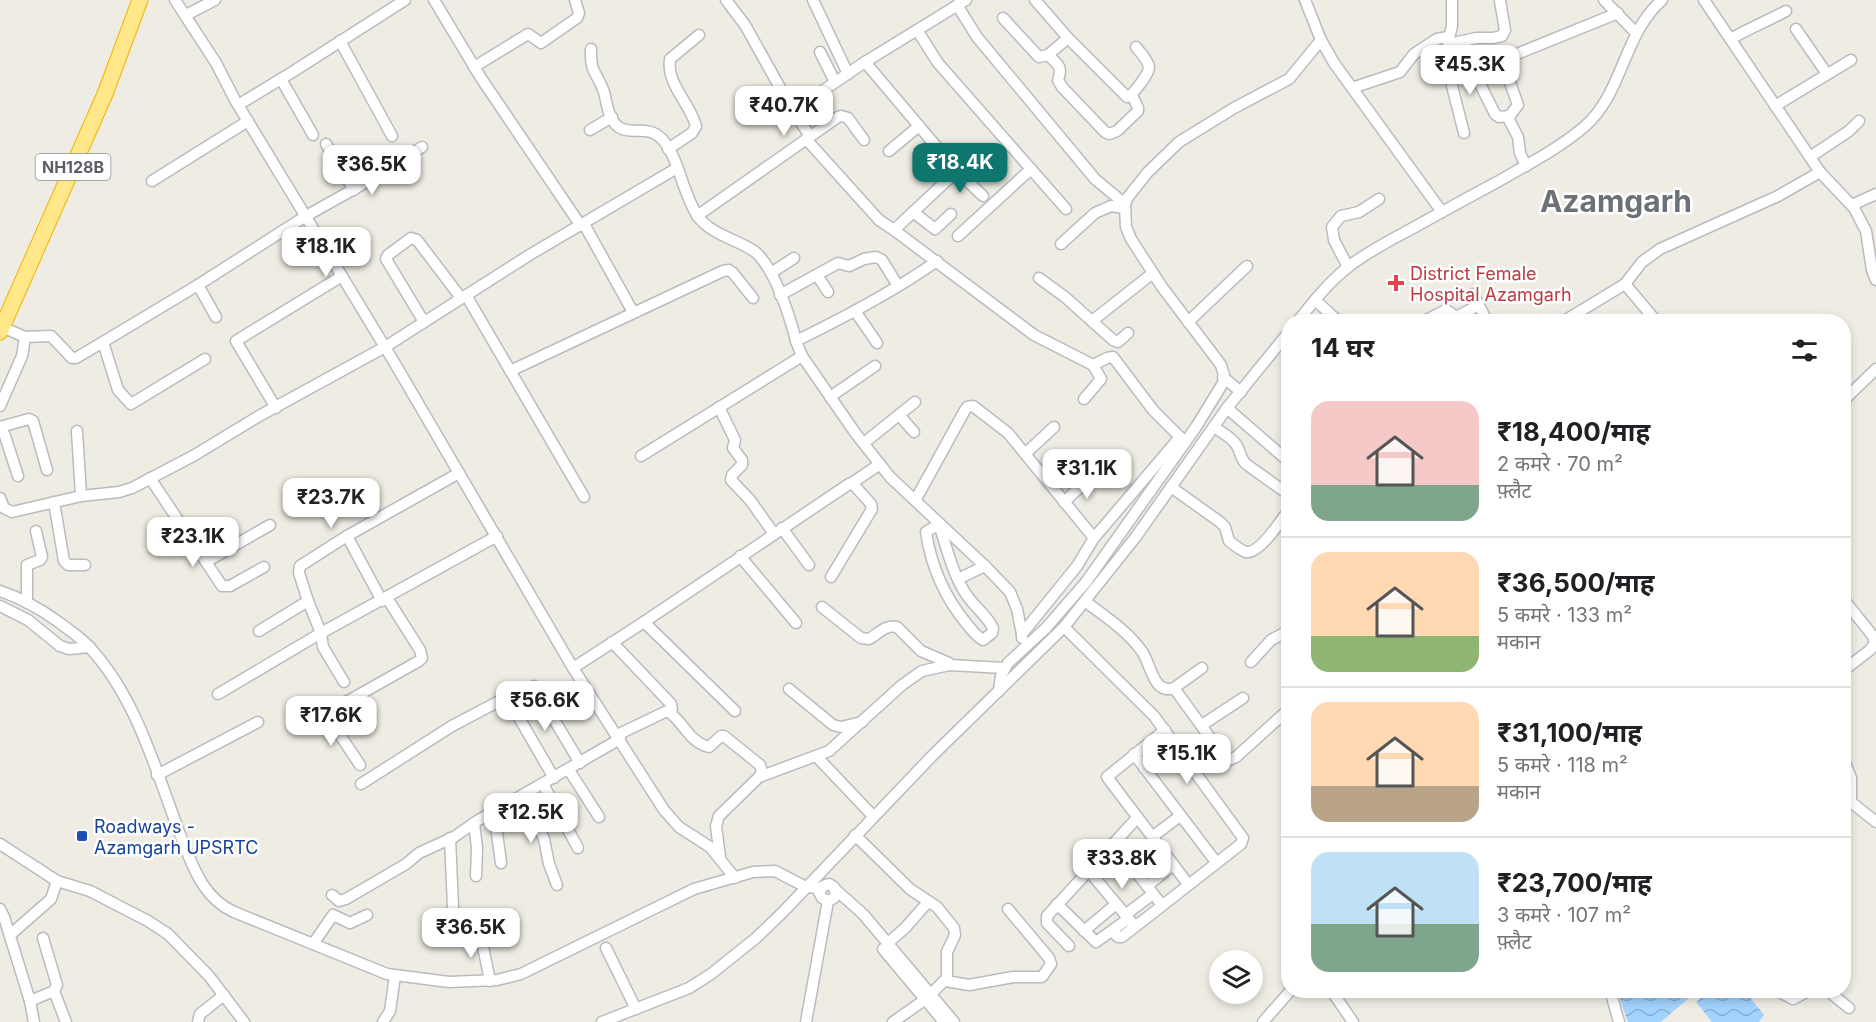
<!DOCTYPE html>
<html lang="hi">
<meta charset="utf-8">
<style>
:root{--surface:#fff;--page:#f2f2f2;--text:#202124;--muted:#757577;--line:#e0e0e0;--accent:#0f766e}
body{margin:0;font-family:Inter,"Noto Sans Devanagari",sans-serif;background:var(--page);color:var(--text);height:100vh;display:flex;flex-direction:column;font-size:22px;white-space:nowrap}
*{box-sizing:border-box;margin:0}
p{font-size:20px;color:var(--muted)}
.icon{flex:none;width:33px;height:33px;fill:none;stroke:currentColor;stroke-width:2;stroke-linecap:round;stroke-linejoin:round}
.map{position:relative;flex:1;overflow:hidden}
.drawer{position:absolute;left:1281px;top:314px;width:570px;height:684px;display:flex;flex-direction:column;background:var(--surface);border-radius:24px;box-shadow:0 3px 9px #0003}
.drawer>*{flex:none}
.tools{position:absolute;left:1209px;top:950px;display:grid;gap:12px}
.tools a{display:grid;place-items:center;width:54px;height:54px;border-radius:50%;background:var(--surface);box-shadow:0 3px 9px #0003;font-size:30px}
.price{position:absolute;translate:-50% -51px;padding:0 14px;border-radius:12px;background:#fff;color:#222;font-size:20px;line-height:39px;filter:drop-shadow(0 2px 3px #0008)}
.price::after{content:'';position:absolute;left:50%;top:36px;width:18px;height:14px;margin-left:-9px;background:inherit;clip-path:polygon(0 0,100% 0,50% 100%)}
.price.on{background:var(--accent);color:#fff}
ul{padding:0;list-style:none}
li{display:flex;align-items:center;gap:18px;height:150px;padding:0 30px}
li+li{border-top:2px solid var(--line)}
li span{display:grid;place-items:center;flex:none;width:168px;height:120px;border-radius:18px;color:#555}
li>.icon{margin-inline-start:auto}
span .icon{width:72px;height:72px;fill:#fffc;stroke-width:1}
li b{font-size:26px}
h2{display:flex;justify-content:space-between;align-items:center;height:72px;padding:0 30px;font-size:26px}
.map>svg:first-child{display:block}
.water{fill:url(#water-waves)}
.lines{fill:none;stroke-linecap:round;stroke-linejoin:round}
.minor-casing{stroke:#b8bbc0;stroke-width:13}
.highway-casing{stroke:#f2b200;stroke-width:17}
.minor{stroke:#fff;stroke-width:10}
.highway{stroke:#ffe78a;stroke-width:15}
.health-dot{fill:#e0444e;stroke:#fff;stroke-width:2}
.transit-dot{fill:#1a4fb4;stroke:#fff;stroke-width:2}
.labels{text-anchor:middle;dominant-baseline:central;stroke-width:5;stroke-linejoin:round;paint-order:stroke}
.shield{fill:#fff;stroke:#8c8f93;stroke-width:1.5}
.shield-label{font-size:16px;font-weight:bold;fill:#5b5f65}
.health-label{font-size:18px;fill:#be3a42;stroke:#fff;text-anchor:start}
.transit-label{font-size:18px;fill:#164399;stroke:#fff;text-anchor:start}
.town-label{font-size:30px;font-weight:bold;fill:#6c7177;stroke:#fff}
</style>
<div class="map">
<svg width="1876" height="1022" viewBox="0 0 1876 1022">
<defs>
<pattern id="water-waves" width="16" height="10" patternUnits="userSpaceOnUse" patternTransform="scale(1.5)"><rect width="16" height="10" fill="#a3d3ff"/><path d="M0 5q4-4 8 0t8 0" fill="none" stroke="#88aed2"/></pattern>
</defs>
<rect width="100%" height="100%" fill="#efede3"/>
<!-- water -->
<g class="water">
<path d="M1698,990L1661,1022H1628L1617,991Z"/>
<path d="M1711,990H1744L1764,1015L1759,1022H1712L1696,1002Z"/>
</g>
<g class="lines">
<defs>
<g id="minor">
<path d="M175,0L216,63L235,100L394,362L573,668L664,810L679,827L710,847L735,878"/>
<path d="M434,0L481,78L581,226"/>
<path d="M726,0L745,25L793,111"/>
<path d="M813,0L848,74"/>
<path d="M1035,0L1068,38L1127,97C1133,95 1149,74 1149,67C1148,60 1140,52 1136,47"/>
<path d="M1305,0L1321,40L1334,63L1442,212"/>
<path d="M1452,0V26L1448,42L1452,86L1464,133"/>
<path d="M1604,0L1636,33"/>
<path d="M1704,0L1820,172L1854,208L1866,231L1872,270L1876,280"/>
<path d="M957,5L977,37L1095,179L1125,204"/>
<path d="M186,15L215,0"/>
<path d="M1003,18L1039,57L1048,55L1068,38"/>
<path d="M1796,29L1827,74"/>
<path d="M917,30L938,63L1066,209"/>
<path d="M1731,39C1749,28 1768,21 1786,11"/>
<path d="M340,41L392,136"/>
<path d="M1459,42L1495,114L1499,117L1509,116"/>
<path d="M1454,43L1476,38H1493L1502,36L1505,30L1500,1"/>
<path d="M591,49C590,74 597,72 604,92C607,103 608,121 620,128C633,135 648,124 663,140C680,161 682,192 697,215C709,234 736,239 754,251C774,266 790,317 796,341"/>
<path d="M820,52L835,82"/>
<path d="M1048,55C1058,65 1063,66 1058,80L1062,87L1105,132L1109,134L1117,131L1138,111V108L1132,95"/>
<path d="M474,67L528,34L541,43L577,18L579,13L575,0"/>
<path d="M281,79L313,135"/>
<path d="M1352,88L1400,72L1414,54L1437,39L1448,37"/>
<path d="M238,105L294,71L405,0"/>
<path d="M1775,106L1851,60"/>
<path d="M590,130L612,117"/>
<path d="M810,136L793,111L865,62"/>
<path d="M806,139L879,220L894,230L957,171L865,62L966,0"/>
<path d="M326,144L354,190"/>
<path d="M668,149L692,133L696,126C690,103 666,84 670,59L699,35"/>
<path d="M889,151L919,126"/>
<path d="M1810,157L1849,131L1859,121"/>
<path d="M1526,166L1520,153L1518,137L1508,118L1518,105L1503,63L1507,58L1618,13"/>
<path d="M957,171L983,196"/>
<path d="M152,181L248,121"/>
<path d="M1852,205L1876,194"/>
<path d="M913,212L935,229L951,214"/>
<path d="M697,216L838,117L841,116L848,118L864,140"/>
<path d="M584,224L633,312"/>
<path d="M894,230L1034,335L1093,365L1107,358L1113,357L1153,410L1184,441"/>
<path d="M958,236L1031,169"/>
<path d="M1061,244L1095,213L1111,206L1124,208"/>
<path d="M937,261C893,292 845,317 796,341L802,356L856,434L890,477L986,567L1010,592L1017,609L1022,634"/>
<path d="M1348,267L1334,240L1332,227L1341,216L1359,212L1379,199"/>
<path d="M771,273L794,258"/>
<path d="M817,275L828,292"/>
<path d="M1039,278L1065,297L1113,340L1118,342L1128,333"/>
<path d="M1625,284L1656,321"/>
<path d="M198,285L306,216L372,179L422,147"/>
<path d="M1473,294L1487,321"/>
<path d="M466,295L584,497"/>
<path d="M780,295L838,263L849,266L864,259L876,257L882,260L898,286"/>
<path d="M1315,300L1338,321"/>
<path d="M855,311L877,343"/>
<path d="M1454,318L1479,305"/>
<path d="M1092,321L1153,273"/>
<path d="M1298,321C1313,302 1329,282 1348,267C1367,252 1389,241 1411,229C1440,213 1469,197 1499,181C1528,164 1558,149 1584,127C1623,94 1623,34 1662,0"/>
<path d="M1424,321L1446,310L1451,313L1456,321"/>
<path d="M1564,321L1625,284L1642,262L1660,249L1778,196L1820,172"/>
<path d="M424,322L386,259L388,255L411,238L417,240L461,298"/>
<path d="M1188,322L1247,266"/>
<path d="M2,327L25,337L51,336L72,358H76L103,342L118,390L131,404L205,359"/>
<path d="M103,342L198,285L216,317"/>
<path d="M510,371L723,271L729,270L733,273L753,298"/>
<path d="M1223,377L1241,392"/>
<path d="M830,397L875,366"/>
<path d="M1084,399L1101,379L1093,365"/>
<path d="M1844,400L1876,369"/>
<path d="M0,406L22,356L25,337"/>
<path d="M719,407L735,440L733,448L742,460V465L732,475L731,480L750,500L774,534"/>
<path d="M276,408L236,341L342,276"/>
<path d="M1227,408L1288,461"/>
<path d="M899,415L914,432"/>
<path d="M0,427L29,419L33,421L47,470"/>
<path d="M0,427L5,436L18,476"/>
<path d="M1214,427C1221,432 1233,438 1237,446C1241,453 1240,458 1246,464L1288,494"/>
<path d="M77,431L81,496"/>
<path d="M864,443L915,402"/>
<path d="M1025,454L1054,427"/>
<path d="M641,456L802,356"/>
<path d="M150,478L222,586H230L264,567"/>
<path d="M852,483L880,464"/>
<path d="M1171,487L1220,522L1225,527L1229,541C1234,545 1240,550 1246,552C1259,554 1281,521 1288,511"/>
<path d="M0,498L4,508L12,512L81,496L119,492L132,488L193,456L259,416L385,347L531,254L677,168"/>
<path d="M916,499L965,410L967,407L973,406L1008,433L1094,538L1077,566L1022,634V638"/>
<path d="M54,502L64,561L68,565H85"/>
<path d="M1064,502L1091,477"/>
<path d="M938,522L939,524C946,546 952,571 964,591C972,605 986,614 993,628L992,633L983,640C976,636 971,629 966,623C944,596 931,566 926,532L939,524"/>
<path d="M782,528L809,565"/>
<path d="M347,536L382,601"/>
<path d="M1094,538L1180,437"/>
<path d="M740,556L796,623"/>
<path d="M206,562L270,525"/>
<path d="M958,579L985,566"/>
<path d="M0,591C21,598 42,610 60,623C70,631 83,639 91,649C137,699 157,774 181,837C193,867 203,898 234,912L387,974L449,982L497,980L521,974L694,889L753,872L775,871L806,887L820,888"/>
<path d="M1844,600L1873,636L1875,643L1870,650L1844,670"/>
<path d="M1086,602C1106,617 1129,632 1143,653C1151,666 1154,695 1174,688L1202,668"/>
<path d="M27,603V565L40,560L42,557L36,531"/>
<path d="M0,606L28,620L60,646L69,649L90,647"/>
<path d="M822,607L861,638L869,639C878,634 886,624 897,627L921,651L949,663"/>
<path d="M644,622L849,484L852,483L871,504L872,509L831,577"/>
<path d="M1064,627L1154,716L1243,838L1241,844L1122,937H1118L1112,931"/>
<path d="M259,631L308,601"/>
<path d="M612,642L671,704L672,709L670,712"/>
<path d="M1251,662L1271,640L1288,631"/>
<path d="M573,668L644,622L735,711"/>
<path d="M344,682L323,647L321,633L308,601L299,573L300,566L347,536L459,473"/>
<path d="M534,686L580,763"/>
<path d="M1174,688L1224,757L1229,760L1236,757L1288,710"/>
<path d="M789,689L833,725L841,727L862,722"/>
<path d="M999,691L1001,676L1008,663L1046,628L1086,582L1196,427L1223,383L1224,375L1221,365L1162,287L1131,239L1126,227L1125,204L1128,197L1148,172L1179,142L1234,108L1289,79L1321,40"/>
<path d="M218,694L321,633L497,536"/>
<path d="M326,714L360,765"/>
<path d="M1202,725L1243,698"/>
<path d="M300,728L419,661L422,658L420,650L387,598"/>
<path d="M1165,730L1107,777L1188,884"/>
<path d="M617,735L667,711C683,720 688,742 709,747L721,736H724L760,765L762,772L759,777L719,816L716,826L720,857"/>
<path d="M1134,754L1216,862"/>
<path d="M817,757L873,816"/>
<path d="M1844,760L1851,778V802L1876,822"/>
<path d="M1144,768L1174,743"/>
<path d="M569,770L599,817"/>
<path d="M157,775L258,722"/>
<path d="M759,777L829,751L902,685L922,671L949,665L1004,668"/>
<path d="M361,784L452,726L507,697L554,778"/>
<path d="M543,784L578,848"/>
<path d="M524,795L544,839L549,864L557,885"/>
<path d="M494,811L501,863"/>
<path d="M474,823L477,848L476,876"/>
<path d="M855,835L910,889L937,907L954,928L955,935L947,952V978L931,994"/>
<path d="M1152,837L1180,816"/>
<path d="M450,838L453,907"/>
<path d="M1113,843L1162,905"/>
<path d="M0,844L57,881L90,891L148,921L168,934L209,976L244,1022"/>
<path d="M1089,871L1133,924"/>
<path d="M1147,886L1173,865"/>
<path d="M836,890L863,914L954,1022"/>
<path d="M332,895L339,901L346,899L406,864L419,853L454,837L477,821L620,739"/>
<path d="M1057,904L1096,942L1128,919"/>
<path d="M0,909L4,917L30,1001L34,1022"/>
<path d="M1125,915L1153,894"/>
<path d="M1084,931L1116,904"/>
<path d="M480,932L490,981"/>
<path d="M10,935L51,899L57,881"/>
<path d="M888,943L906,927L928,902"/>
<path d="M313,944L333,915L350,923L367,915"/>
<path d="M1069,946L1047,923V916L1137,818"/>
<path d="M606,948L636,1009"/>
<path d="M883,949L944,1022"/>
<path d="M946,981L969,985L1013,977H1042L1051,964L1049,958L1008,909"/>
<path d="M1331,990L1353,1022"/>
<path d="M1610,990L1619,1022"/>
<path d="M1776,990L1793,999L1810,990"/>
<path d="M1827,990L1849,1008"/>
<path d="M54,991L66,1022"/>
<path d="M30,1001L54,991L57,985L43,938"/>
<path d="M198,1022L200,1014L224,995"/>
<path d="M383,1022L390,1011L395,976"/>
<path d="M602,1022L689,988L711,974L756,938L783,912L933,755L1064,627L1135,538L1227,408L1288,333"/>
<path d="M806,1022L828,901L834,898L836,895L834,887L829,884L823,886L819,892L822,898L828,901"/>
<path d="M893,1022L930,996"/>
<path d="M1263,1022L1291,990"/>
</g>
<path id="highway" d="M0,332L105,94L140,0"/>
</defs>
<!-- minor casing -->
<use href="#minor" class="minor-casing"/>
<!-- highway casing -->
<use href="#highway" class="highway-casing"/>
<!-- minor -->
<use href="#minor" class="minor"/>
<!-- highway -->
<use href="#highway" class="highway"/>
</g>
<!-- markers -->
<path class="health-dot" d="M1393 274h6v6h6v6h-6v6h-6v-6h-6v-6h6z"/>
<rect class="transit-dot" x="76" y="830" width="12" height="12" rx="3"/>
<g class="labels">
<!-- shield labels -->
<rect class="shield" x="35.5" y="154" width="75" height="26" rx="4.5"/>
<g class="shield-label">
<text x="73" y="167">NH128B</text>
</g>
<!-- health labels -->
<g class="health-label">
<text x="1410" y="273">District Female<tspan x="1410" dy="21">Hospital Azamgarh</tspan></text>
</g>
<!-- transit labels -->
<g class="transit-label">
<text x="94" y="826">Roadways -<tspan x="94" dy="21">Azamgarh UPSRTC</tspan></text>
</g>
<!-- town labels -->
<g class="town-label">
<text x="1616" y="201">Azamgarh</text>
</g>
</g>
</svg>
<div class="tools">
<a><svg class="icon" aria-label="layers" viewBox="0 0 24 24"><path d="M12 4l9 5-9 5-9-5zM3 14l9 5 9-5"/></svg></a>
</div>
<b class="price" style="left:1470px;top:96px">₹45.3K</b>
<b class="price" style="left:784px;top:137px">₹40.7K</b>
<b class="price on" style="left:960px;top:194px">₹18.4K</b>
<b class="price" style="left:372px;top:196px">₹36.5K</b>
<b class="price" style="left:326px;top:278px">₹18.1K</b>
<b class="price" style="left:1087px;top:500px">₹31.1K</b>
<b class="price" style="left:331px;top:529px">₹23.7K</b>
<b class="price" style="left:193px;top:568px">₹23.1K</b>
<b class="price" style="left:545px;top:732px">₹56.6K</b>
<b class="price" style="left:331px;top:747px">₹17.6K</b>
<b class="price" style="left:1187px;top:785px">₹15.1K</b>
<b class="price" style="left:531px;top:844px">₹12.5K</b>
<b class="price" style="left:1122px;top:890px">₹33.8K</b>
<b class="price" style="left:471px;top:959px">₹36.5K</b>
<section class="drawer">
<h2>14 घर<svg class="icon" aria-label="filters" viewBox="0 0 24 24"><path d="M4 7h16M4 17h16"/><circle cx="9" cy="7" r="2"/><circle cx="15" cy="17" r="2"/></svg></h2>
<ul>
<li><span style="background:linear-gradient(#f6c9c9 70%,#7fa58c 0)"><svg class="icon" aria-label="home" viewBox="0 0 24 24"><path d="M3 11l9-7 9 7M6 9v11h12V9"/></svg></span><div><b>₹18,400/माह</b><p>2 कमरे · 70 m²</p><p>फ़्लैट</p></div></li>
<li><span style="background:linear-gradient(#ffd9b3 70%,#8fb573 0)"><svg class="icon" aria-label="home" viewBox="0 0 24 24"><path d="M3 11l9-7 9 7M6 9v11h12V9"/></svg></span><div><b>₹36,500/माह</b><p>5 कमरे · 133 m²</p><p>मकान</p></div></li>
<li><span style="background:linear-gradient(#ffd9b3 70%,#b9a48a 0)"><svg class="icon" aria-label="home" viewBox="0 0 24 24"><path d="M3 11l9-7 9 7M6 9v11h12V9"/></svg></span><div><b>₹31,100/माह</b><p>5 कमरे · 118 m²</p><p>मकान</p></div></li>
<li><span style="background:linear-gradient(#bfe0f5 60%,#7fa58c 0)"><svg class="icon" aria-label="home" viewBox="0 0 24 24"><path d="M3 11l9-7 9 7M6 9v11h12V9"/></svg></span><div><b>₹23,700/माह</b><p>3 कमरे · 107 m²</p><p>फ़्लैट</p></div></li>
</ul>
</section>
</div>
